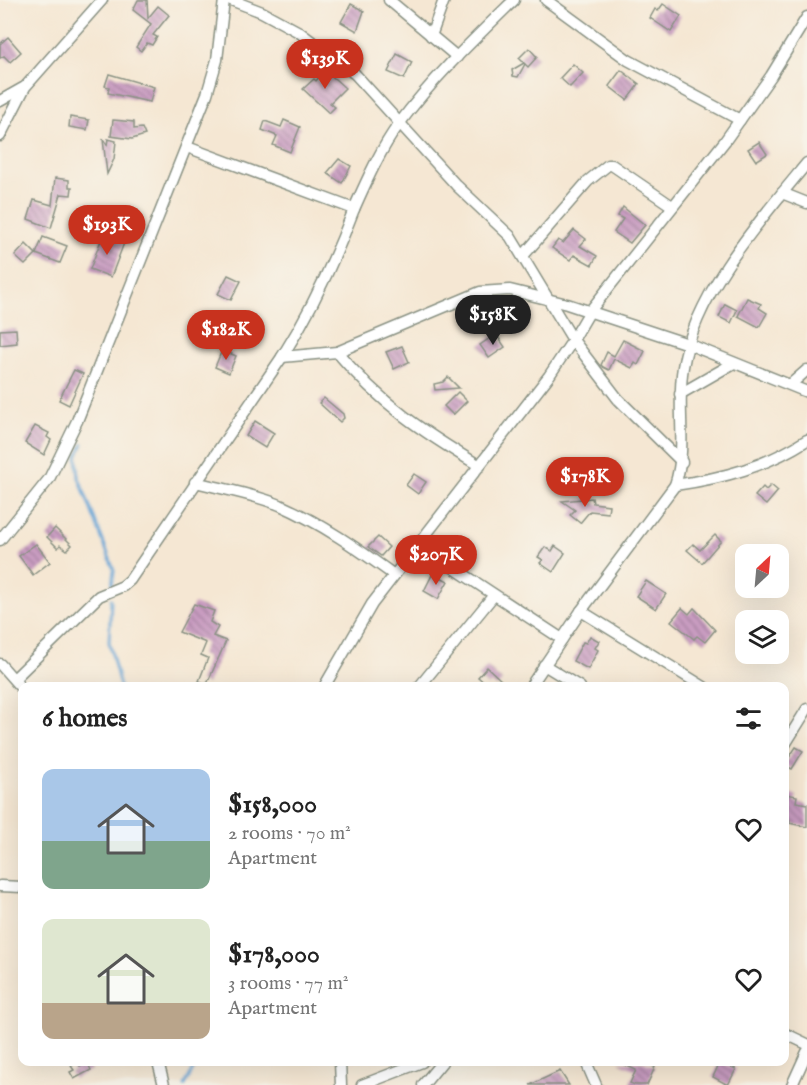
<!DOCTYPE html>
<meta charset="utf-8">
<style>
:root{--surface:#fff;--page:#f6f6f6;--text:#222;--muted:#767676;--accent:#c8321e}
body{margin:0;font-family:"IM FELL English",serif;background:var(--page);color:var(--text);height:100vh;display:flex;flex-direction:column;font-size:22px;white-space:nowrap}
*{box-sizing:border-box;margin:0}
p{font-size:20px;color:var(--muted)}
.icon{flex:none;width:33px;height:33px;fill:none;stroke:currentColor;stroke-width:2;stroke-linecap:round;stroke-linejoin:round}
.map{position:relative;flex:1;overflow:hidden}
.sheet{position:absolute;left:18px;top:682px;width:771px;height:384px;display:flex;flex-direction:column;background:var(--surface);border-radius:12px;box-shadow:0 6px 24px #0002}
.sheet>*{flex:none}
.needle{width:39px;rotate:26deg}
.controls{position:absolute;left:735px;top:544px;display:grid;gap:12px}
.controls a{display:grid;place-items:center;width:54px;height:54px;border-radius:12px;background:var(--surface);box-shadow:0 6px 24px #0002;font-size:30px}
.price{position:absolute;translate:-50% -51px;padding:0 14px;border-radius:21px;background:var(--accent);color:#fff;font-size:20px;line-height:39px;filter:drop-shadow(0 2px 3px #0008)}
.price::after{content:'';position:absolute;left:50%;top:36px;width:18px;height:14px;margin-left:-9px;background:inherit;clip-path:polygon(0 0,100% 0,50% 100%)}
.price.selected{background:#222;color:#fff}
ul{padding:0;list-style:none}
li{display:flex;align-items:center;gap:18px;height:150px;padding:0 24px}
li span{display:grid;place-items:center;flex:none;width:168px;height:120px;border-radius:12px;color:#555}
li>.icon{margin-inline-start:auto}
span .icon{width:72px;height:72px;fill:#fffc;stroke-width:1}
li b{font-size:26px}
h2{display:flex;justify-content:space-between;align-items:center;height:72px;padding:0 24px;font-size:26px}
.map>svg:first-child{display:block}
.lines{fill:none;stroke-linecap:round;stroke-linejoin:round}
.stream{stroke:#61a3d5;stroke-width:3}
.building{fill:url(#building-back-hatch)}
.minor-casing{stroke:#8a9284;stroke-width:13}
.minor{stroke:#fff;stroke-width:10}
</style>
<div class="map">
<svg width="807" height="1085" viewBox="0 0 807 1085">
<defs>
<pattern id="building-back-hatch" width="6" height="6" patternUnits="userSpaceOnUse" patternTransform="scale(1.5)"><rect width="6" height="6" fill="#c99cc1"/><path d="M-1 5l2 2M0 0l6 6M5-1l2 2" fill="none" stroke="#a3809e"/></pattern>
</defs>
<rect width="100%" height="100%" fill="#f7f3e8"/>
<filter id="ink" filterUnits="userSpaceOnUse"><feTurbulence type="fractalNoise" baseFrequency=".0167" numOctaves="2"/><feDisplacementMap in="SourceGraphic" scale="12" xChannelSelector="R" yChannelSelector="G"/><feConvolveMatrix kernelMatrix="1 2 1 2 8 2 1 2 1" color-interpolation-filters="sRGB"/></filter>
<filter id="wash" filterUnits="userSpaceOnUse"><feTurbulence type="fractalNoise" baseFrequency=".008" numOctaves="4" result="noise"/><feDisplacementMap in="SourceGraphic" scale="24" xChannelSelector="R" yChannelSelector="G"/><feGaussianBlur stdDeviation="1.35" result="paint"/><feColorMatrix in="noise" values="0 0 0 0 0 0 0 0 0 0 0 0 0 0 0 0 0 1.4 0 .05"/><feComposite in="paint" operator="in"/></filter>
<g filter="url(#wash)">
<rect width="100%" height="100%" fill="#f5e7d3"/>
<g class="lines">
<!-- stream -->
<g class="stream">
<path d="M83,444L77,457L79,478L114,570L112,586"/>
<path d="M111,599L109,642L120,687"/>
<path d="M185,1085L194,1068L192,1062"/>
</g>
</g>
<g id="blocks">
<!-- building -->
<g class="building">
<path d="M138,0H147L148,18L158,6L169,15L153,35L157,37L152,45L147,43L141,51L136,47L151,24L133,10Z"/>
<path d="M351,4L364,11L357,31L341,22Z"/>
<path d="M663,4L681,16L671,32L650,18L655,9L658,11Z"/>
<path d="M8,37L21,52L10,62L4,56L0,58V44Z"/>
<path d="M529,48L537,57L528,67L525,64L518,77L513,76L512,70L524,63L519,58Z"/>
<path d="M397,54L412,62L404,79L388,72Z"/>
<path d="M573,64L583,73L570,87L560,78Z"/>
<path d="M325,70L345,88L330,103L335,107L329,113L303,89L314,79L316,81Z"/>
<path d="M621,70L639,84L627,100L609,86Z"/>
<path d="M109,74L154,87L150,102L108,93L109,87L105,86Z"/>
<path d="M70,117L89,120L87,130L69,127Z"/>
<path d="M113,120L134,122V129L142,128L145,135L132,139L111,136Z"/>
<path d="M284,120L300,127L290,152L273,145L277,136L262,130L265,121L281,127Z"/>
<path d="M103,139L107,145L108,139L116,141L114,159L107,174Z"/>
<path d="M759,142L767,154L756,161L748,149Z"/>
<path d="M339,159L351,166L342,183L327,173Z"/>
<path d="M55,178L69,180V187H72L71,195L61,194L51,228L28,219L34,200L52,205Z"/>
<path d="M623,207L645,225L630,243L614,232L623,219L618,216Z"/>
<path d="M574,230L586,239L580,246L597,256L592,265L574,255L570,260L552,248L558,240L563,243Z"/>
<path d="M103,235L124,243L111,277L90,269Z"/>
<path d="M43,237L67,246L60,263L36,254Z"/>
<path d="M26,244L36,254L25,265L15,256Z"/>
<path d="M228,275L241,281L231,300L218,294Z"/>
<path d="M747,298L761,304L759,308L767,313L759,327L738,316Z"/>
<path d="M725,304L737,310L731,323L719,317Z"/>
<path d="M16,329L17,343L0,345V330Z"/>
<path d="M496,334L505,347L489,358L480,345Z"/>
<path d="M623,340L645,351L638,365L635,363L632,368L614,359L609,370L603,367L601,365L607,352L614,356Z"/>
<path d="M402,346L409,362L394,369L386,352Z"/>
<path d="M222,350L236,356L229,373L215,367Z"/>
<path d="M74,370L83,374L69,405L59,400Z"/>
<path d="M448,377L459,388L435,390L434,384L443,382Z"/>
<path d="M458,392L467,401L453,415L444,406Z"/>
<path d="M324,398L343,414L344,418L340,422L319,403Z"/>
<path d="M255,421L274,433L265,448L246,436Z"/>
<path d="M35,426L49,433L47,437L51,440L44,455L25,443Z"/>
<path d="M414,474L426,482L418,494L406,485Z"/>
<path d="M771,485L778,491L766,505L755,496L763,487L766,490Z"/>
<path d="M592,498L593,503L609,505L608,513L590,511L580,523L570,515L575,510L562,501Z"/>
<path d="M55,528L72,545L67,550L60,545L58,548L47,537Z"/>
<path d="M715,535L721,541L702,563L687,550L693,544L700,550Z"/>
<path d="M378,537L389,547L381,556L368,547Z"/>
<path d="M36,544L50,562L33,575L19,556Z"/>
<path d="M555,546L565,553L553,572L540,563L543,560L538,557L545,547L552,551Z"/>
<path d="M433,573L448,581L438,599L424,591Z"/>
<path d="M646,581L666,594L656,609L636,596Z"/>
<path d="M194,604L214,611L210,622L218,627L213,636L226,641L207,684L199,681L208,658L201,655L206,643L179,632Z"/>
<path d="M682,608L689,614L694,608L715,630L705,642L697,636L694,639L671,621Z"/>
<path d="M590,636L599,641L595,648L598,650L588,669L573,661L583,642L586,643Z"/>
<path d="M487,667L502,681L497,687L491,683L488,686L478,677Z"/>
<path d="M796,747L803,751L792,769L784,765Z"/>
<path d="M786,794L797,796L796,802L807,804V827L789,823L790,820L785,819Z"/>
<path d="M78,1062L80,1066L87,1062L91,1070L74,1079L70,1072L74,1070L71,1066Z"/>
<path d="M619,1062H644L655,1067L647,1085H635L630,1083L636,1070Z"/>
<path d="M720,1062L736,1069L728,1085L713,1077Z"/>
<path d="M560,1071L569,1085H530Z"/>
</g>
</g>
</g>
<g filter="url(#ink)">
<use href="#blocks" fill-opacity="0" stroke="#8a9284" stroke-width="1.5"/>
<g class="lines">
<defs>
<g id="minor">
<path d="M231,0L262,12L299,32L355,74L456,185L510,236L573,340L549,376L372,604L324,687"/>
<path d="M389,0L457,57"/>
<path d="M546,0L628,60L740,120"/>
<path d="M431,36L444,0"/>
<path d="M0,101L23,88"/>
<path d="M0,136L25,87L102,0"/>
<path d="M187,147L354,209C334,262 312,309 282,357L337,352L480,292L510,290L567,304L688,344L807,392"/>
<path d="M782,193L807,203"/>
<path d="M354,209C367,180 380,150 399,124C432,79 474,39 514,0"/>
<path d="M523,256L588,181L608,165H612L672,206"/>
<path d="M337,352C381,404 423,432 480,466"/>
<path d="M791,384L807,370"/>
<path d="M680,394L734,363"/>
<path d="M682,462L618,399L573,340L590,311L725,141L771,76L807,17"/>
<path d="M195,482C223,489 253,494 280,505C321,523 358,549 394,575"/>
<path d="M675,485C724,478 765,467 807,440"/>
<path d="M0,540L49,479L77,421L207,94L217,60L224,0"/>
<path d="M419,545L562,639"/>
<path d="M581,611L704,687"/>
<path d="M0,664L22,689"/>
<path d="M544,665L580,687"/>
<path d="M14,679L99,596L123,586L130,580L282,357"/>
<path d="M419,687L494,595"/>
<path d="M530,687L581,611L675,485C688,446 676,407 683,367C695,293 760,220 807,163"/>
<path d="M784,746L807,709"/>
<path d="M0,886L22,887"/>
<path d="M784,1033L807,1044"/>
<path d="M158,1062L164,1085"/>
<path d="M340,1062L341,1085"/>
<path d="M586,1062L596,1085"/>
<path d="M362,1085L422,1062"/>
<path d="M423,1085L442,1062"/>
<path d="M792,1085L807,1052"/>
</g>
</defs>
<!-- minor casing -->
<use href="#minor" class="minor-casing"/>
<!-- minor -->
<use href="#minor" class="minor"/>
</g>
</g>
</svg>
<div class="controls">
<a><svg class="needle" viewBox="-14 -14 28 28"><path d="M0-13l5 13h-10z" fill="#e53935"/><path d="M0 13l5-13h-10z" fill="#767676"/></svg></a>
<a><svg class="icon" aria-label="layers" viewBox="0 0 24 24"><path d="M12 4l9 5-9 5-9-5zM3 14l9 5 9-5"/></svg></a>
</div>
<b class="price" style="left:325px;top:90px">$139K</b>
<b class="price" style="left:107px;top:256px">$193K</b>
<b class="price selected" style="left:493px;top:346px">$158K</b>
<b class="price" style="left:226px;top:361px">$182K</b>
<b class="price" style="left:585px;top:508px">$178K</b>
<b class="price" style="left:436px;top:586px">$207K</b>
<section class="sheet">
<h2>6 homes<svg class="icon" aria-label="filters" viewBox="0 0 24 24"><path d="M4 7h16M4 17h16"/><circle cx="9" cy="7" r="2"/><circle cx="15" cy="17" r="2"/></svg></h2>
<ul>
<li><span style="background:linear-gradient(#a9c7e8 60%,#7fa58c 0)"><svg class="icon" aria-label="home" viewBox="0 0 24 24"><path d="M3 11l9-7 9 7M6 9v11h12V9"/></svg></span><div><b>$158,000</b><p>2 rooms · 70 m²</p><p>Apartment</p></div><svg class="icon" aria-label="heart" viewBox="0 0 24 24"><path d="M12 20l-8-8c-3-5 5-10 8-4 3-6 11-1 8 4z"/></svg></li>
<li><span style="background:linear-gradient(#dfe7d0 70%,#b9a48a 0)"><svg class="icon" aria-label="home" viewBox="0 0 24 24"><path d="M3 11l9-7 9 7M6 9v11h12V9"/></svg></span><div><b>$178,000</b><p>3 rooms · 77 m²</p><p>Apartment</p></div><svg class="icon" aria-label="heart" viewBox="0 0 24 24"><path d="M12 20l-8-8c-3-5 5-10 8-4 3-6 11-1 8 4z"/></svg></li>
</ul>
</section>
</div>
